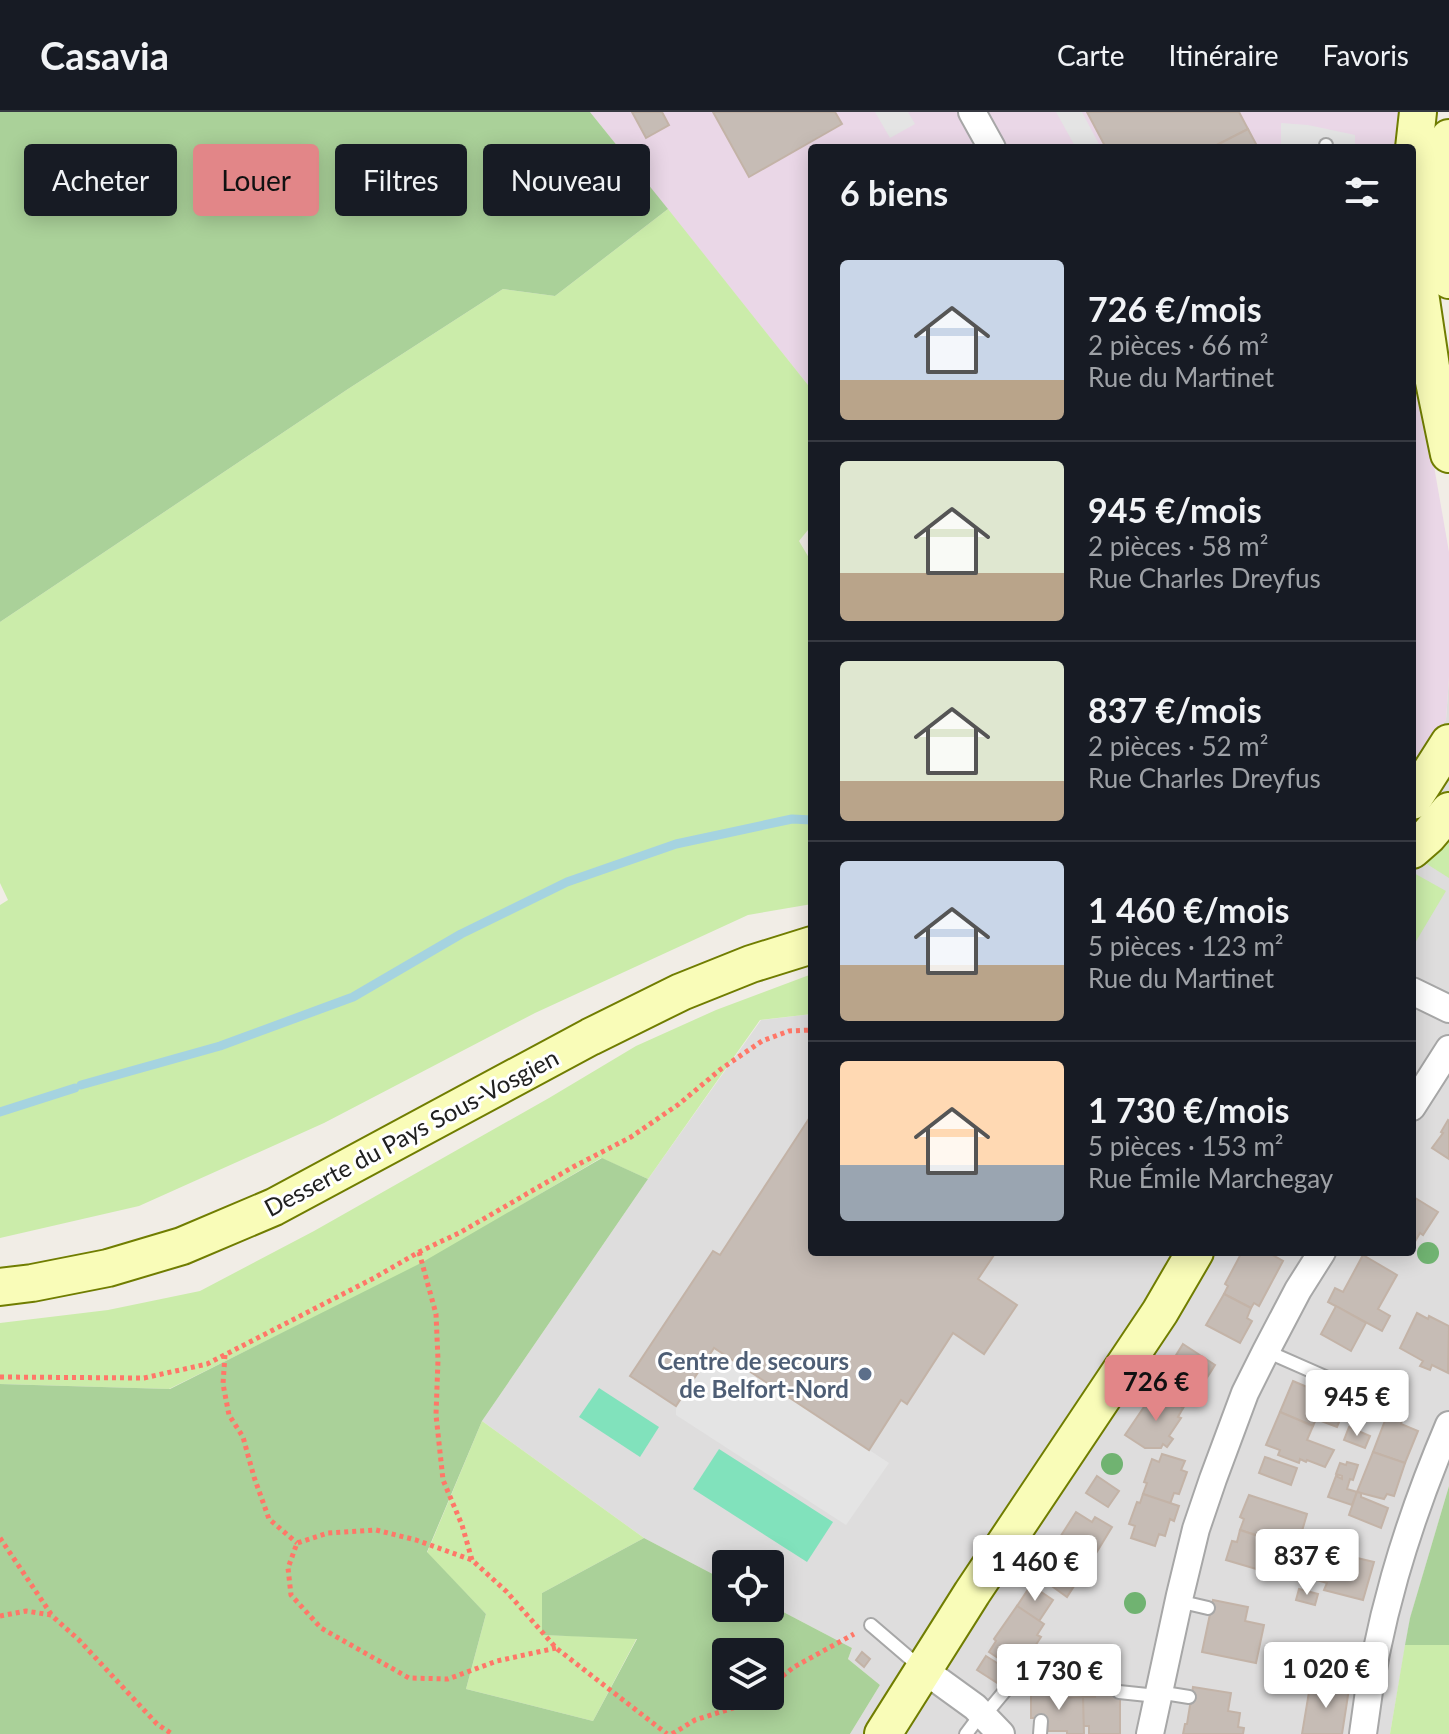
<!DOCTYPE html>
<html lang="fr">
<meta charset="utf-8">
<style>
:root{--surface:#171b24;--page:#242831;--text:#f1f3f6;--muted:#9ea1a6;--line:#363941;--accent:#e28688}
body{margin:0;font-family:Lato,sans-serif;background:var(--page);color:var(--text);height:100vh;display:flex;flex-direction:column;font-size:30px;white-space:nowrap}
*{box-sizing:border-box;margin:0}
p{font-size:26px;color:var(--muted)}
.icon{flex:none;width:44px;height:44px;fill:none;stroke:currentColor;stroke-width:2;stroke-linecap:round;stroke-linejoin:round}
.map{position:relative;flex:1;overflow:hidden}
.drawer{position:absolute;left:808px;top:32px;width:608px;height:1112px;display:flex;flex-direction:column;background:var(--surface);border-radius:8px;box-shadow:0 4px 20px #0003}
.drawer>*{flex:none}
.guide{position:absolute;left:24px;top:32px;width:664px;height:72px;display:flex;gap:16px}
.buttons{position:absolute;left:712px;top:1438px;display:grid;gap:16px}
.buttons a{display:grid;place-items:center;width:72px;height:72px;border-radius:8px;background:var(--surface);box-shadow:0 4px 20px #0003;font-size:40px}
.price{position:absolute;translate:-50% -68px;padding:0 18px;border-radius:8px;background:#fff;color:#222;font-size:26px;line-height:52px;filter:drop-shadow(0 2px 4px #0008)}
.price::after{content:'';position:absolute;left:50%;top:48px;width:24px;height:18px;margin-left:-12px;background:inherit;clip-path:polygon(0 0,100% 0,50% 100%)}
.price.active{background:var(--accent);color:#111}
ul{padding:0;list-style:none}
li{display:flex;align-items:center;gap:24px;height:200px;padding:0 32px}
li+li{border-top:2px solid var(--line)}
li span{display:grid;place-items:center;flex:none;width:224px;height:160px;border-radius:8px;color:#555}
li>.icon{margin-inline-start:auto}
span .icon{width:96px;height:96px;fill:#fffc;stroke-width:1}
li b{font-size:34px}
h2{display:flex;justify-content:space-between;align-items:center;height:96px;padding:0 32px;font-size:34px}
.chip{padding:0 28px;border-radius:8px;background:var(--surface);box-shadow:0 4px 20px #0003;font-size:28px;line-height:72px}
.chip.active{background:var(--accent);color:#111}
header{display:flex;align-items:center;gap:48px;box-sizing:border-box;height:112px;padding:0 40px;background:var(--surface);border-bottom:2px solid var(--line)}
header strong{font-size:38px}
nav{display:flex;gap:44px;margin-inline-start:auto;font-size:28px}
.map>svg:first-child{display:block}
.residential{fill:#dedddd}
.industrial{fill:#ead7e7}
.grass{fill:#cbecaa}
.forest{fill:#aad199;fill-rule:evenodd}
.pitch{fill:#81e2bc}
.parking{fill:#e4e4e4}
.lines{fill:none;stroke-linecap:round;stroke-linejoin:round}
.stream{stroke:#a5d3e0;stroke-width:9}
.building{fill:#c6bcb5;stroke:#c3b3a7;stroke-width:2}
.lane-casing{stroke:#a7a7a7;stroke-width:16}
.street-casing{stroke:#a7a7a7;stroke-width:30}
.secondary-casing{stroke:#707d01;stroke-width:40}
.path{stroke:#ff7768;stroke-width:5;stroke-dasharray:4 4;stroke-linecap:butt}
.lane{stroke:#fff;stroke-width:12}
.street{stroke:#fff;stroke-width:26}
.secondary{stroke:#f9fcb8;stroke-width:36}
.tree{fill:#70b371}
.service-dot{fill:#5c6f8a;stroke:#fff;stroke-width:3}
.labels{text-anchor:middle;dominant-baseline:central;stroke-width:6;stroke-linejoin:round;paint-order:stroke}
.street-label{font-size:24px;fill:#202020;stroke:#fff}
.service-label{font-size:24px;font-weight:bold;fill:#4e5e75;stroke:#fff;text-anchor:end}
</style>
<header>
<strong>Casavia</strong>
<nav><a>Carte</a><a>Itinéraire</a><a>Favoris</a></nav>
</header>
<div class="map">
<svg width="1449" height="1622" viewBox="0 0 1449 1622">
<rect width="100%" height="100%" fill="#f1ede6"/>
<!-- residential -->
<path class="residential" d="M1449,565V1374L1410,1507L1390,1622H850L880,1573L848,1547L852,1536L770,1493V1452H726V1469L644,1426L482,1309L648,1067L761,908L812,902V1140H1412V653L1446,608Z"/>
<!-- industrial -->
<g class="industrial">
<path d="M590,0H1399L1394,36H812V278Z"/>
<path d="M1412,228L1449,440V565L1446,608L1412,653Z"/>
</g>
<!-- grass -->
<g class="grass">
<path d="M668,97L812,278V413L799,429L812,451V792L748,803L535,901L324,1011L139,1094L0,1126V793L8,788L0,771V510L348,277L503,177L555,184Z"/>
<path d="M1449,717V766L1419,747Z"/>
<path d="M1412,760L1446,779L1412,836Z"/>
<path d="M812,862V902L760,908L648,1067L601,1046L422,1152L169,1277L0,1272V1211L108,1198L200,1179L314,1119L549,986L636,934L716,898Z"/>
<path d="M482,1309L644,1426L542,1481V1523L637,1526L593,1609L466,1577L486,1502L427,1441Z"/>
<path d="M1405,1533H1449V1622H1390Z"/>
</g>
<!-- forest -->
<g class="forest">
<path d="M0,0H590L668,97L555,184L503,177L348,277L0,510Z"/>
<path d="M602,1046L648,1067L482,1309L427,1440L486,1502L466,1577L593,1609L637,1527L542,1523V1481L644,1426L726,1469V1496H770V1493L852,1536L848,1547L880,1573L850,1622H0V1272L170,1277L421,1151ZM726,1540H770V1584H726Z"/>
<path d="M1449,1374V1533H1405L1410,1506Z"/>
</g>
<!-- pitch -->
<g class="pitch">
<path d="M599,1276L659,1315L640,1345L579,1305Z"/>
<path d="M719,1337L833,1410L807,1450L693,1377Z"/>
</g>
<!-- parking -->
<g class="parking">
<path d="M875,0H908L915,12L890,26Z"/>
<path d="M1056,0H1082L1101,36H1076Z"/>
<path d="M1281,11L1308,13L1355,23V36H1281Z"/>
<path d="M714,1236L889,1351L846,1413L676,1303V1294Z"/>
</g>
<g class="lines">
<!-- stream -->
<g class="stream">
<path d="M81,973L220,934L353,885L461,822L567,770L676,732L792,707L812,708"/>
<path d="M0,1000L75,976"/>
</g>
</g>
<!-- building -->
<g class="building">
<path d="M632,0H662L669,13L646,26Z"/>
<path d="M713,0H835L842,12L749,65Z"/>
<path d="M1087,0H1239L1248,17L1211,36H1106Z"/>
<path d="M1248,17L1257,34L1254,36H1211Z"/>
<path d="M812,1002V1140H996L978,1167L1017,1193L984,1242L953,1221L907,1292L901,1288L869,1338L714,1236L676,1294L630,1264L713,1139L720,1143Z"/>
<path d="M1448,1008L1449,1009V1047L1432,1036L1443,1021L1441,1020Z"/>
<path d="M1412,1084L1438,1100L1423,1123L1420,1121L1413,1133Z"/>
<path d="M1242,1140H1267L1283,1149L1259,1194L1254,1191L1251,1196L1224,1182L1228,1174L1225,1172Z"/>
<path d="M1363,1143L1397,1163L1378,1197L1390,1204L1382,1219L1328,1190L1335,1176L1343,1180Z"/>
<path d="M1224,1182L1251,1196L1247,1206L1252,1209L1240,1231L1206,1213Z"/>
<path d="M1336,1194L1366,1211L1351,1239L1321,1222Z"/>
<path d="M1417,1201L1428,1207L1429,1204L1449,1214L1448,1261L1432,1253L1430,1258L1420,1254L1423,1249L1400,1236Z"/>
<path d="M1183,1232L1215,1253L1192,1289L1189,1287L1183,1296L1158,1279L1163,1271L1160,1269Z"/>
<path d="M1341,1260L1368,1273L1358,1292L1330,1277Z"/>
<path d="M1293,1269L1307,1275L1310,1269L1330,1277L1328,1283L1347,1291L1337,1315L1316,1307L1313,1314L1280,1300Z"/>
<path d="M1158,1279L1183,1296L1178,1305L1181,1306L1169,1324L1173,1327L1167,1335L1163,1332L1161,1336H1145L1125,1323L1150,1286L1152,1288Z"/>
<path d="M1280,1300L1313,1314L1307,1328L1334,1338L1325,1355L1307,1348L1306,1350L1300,1347L1299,1351L1278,1343L1280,1338L1266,1333Z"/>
<path d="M1391,1303L1402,1308L1401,1312L1418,1319L1405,1351L1373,1340L1386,1306L1389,1307Z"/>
<path d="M1349,1315L1370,1324L1365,1336L1344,1328Z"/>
<path d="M1373,1340L1405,1351L1394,1384L1387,1382L1384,1387L1357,1380Z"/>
<path d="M1162,1342L1185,1349L1181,1358L1187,1360L1179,1382L1174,1381L1170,1392L1143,1382L1147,1371L1144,1370L1152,1347L1159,1350Z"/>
<path d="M1265,1345L1297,1356L1291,1373L1259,1361Z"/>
<path d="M1347,1350L1358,1353L1353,1368L1350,1367L1347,1377L1357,1380L1352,1393L1328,1385L1336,1364L1342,1367V1364L1336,1362L1340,1351L1346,1353Z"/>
<path d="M1097,1364L1119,1379L1108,1395L1086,1381Z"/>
<path d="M1357,1380L1361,1381V1385L1388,1396L1381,1416L1349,1403Z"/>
<path d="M1143,1382L1179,1394L1174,1409L1170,1407L1165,1424L1159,1422L1155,1434L1131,1426L1135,1414L1129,1412L1137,1390L1140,1391Z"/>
<path d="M1249,1383L1307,1402L1297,1436L1240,1418L1244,1407L1240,1405Z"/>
<path d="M1076,1400L1092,1410L1095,1405L1112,1415L1095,1443L1093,1441L1087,1449L1057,1430Z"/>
<path d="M1240,1418L1273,1429L1263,1459L1226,1448L1232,1429L1237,1430Z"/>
<path d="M1057,1430L1087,1449L1082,1455L1085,1457L1067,1485L1049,1472L1052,1467L1039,1459Z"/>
<path d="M1311,1435L1374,1450L1363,1488L1324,1478L1327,1471L1303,1464Z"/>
<path d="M1031,1473L1053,1488L1039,1509L1017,1494Z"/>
<path d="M1299,1477L1318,1482L1315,1493L1296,1488Z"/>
<path d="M1213,1488L1248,1495L1245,1509L1264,1513L1256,1551L1202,1540Z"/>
<path d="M1017,1494L1044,1512L1037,1523L1041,1525L1026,1548L1021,1545L1013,1556L989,1540L996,1529L994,1527Z"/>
<path d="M1317,1534L1352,1540L1346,1577L1314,1571L1316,1560H1313Z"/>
<path d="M862,1540L870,1547L864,1555L856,1548Z"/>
<path d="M986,1544L1008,1558L999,1572L977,1558Z"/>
<path d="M1314,1571L1349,1577L1342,1622H1302L1309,1580L1313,1581Z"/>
<path d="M1094,1574H1115V1585H1120V1622H1089V1614H1083V1585H1095Z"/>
<path d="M1193,1575L1231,1581L1228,1599L1240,1601L1238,1615L1244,1616L1243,1622H1183L1185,1612H1187Z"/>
<path d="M1031,1578H1053V1586L1083,1585L1084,1622H1067V1619H1048L1047,1606H1031Z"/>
</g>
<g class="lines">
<defs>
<g id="lane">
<path d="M1326,36V33"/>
<path d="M1266,1239L1332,1268"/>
<path d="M1178,1489L1208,1496"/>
<path d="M871,1513L920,1555"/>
<path d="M1119,1580L1157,1584"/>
<path d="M1158,1580L1189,1585"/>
<path d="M984,1604L1018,1563"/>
<path d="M966,1622L981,1602"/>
<path d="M1040,1622L1041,1609"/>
</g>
<g id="street">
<path d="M972,0L992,36"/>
<path d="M1412,879L1449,897"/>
<path d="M1412,995L1449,937"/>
<path d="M924,1558L975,1595L1001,1622"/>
<path d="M1150,1622L1180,1483L1196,1417L1213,1367L1245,1281L1266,1239L1298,1178L1322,1140"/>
<path d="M1363,1622C1376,1513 1406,1414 1449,1313"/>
</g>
<g id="secondary">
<path d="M1449,26L1441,107L1449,168"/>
<path d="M1412,54L1418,0"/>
<path d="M1412,65L1413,134L1431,255L1449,342"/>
<path d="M1412,689L1449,631"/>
<path d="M1412,738L1428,724L1449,699"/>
<path d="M0,1175L32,1171L108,1156L182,1134L274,1095L590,925L681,880L751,852L812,833"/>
<path d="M883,1622L972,1481L1160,1200L1195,1140"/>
</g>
</defs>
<!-- lane casing -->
<use href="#lane" class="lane-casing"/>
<!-- street casing -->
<use href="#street" class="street-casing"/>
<!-- secondary casing -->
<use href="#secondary" class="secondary-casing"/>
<!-- path -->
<g class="path">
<path d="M419,1140L436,1202L438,1248L436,1303L443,1368L462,1413L472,1448"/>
<path d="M225,1243L223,1272L229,1303L243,1325L254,1365L269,1407L297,1431"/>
<path d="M0,1265L144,1266L207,1252L374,1166L419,1140L461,1120L573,1055L631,1025L679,992L721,957L762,929L789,919L812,918"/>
<path d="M0,1426L51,1502"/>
<path d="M0,1504L26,1499L51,1503L79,1528L157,1612L172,1622"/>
<path d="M556,1536L497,1549L448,1567L409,1566L321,1516L291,1483L288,1456L297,1431L328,1421L376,1418L416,1428L472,1448L507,1480L556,1536L667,1622"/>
<path d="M770,1574L794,1555L854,1522"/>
<path d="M672,1622L695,1608L733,1596L757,1584"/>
</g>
<!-- lane -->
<use href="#lane" class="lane"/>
<!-- street -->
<use href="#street" class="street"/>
<!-- secondary -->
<use href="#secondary" class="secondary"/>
</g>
<!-- trees -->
<g class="tree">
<circle cx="1428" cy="1141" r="11"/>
<circle cx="1112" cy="1352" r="11"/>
<circle cx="1135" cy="1491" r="11"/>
<circle cx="1055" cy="1549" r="11"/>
<circle cx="1026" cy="1571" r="11"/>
</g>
<!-- markers -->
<circle class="service-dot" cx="865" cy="1262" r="8"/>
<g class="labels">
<!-- street labels -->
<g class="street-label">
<text transform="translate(411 1020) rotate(-28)">Desserte du Pays Sous-Vosgien</text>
</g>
<!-- service labels -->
<g class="service-label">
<text x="849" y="1248">Centre de secours<tspan x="849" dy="28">de Belfort-Nord</tspan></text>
</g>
</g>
</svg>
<div class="buttons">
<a><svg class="icon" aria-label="locate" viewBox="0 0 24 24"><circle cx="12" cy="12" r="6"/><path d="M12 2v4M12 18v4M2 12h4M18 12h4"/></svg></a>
<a><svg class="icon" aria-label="layers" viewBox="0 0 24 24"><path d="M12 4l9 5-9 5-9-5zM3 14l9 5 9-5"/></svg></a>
</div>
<b class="price active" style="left:1156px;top:1311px">726 €</b>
<b class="price" style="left:1357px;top:1326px">945 €</b>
<b class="price" style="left:1307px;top:1485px">837 €</b>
<b class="price" style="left:1035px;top:1491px">1 460 €</b>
<b class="price" style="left:1326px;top:1598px">1 020 €</b>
<b class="price" style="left:1059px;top:1600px">1 730 €</b>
<div class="guide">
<a class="chip">Acheter</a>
<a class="chip active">Louer</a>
<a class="chip">Filtres</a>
<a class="chip">Nouveau</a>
</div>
<section class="drawer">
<h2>6 biens<svg class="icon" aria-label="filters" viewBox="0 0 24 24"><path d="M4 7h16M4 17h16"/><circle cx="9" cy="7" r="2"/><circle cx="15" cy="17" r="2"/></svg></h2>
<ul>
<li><span style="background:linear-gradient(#c9d6e8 75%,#b9a48a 0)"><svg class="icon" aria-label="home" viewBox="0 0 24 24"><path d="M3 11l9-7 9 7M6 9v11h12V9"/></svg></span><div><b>726 €/mois</b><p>2 pièces · 66 m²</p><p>Rue du Martinet</p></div></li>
<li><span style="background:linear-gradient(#dfe7d0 70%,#b9a48a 0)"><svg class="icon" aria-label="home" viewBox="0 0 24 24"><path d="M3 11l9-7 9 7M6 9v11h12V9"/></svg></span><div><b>945 €/mois</b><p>2 pièces · 58 m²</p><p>Rue Charles Dreyfus</p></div></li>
<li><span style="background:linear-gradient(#dfe7d0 75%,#b9a48a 0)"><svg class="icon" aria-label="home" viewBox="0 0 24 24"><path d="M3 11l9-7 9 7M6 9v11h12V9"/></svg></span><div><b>837 €/mois</b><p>2 pièces · 52 m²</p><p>Rue Charles Dreyfus</p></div></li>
<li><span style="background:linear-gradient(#c9d6e8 65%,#b9a48a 0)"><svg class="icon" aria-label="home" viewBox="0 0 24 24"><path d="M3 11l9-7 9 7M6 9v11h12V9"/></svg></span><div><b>1 460 €/mois</b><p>5 pièces · 123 m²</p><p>Rue du Martinet</p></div></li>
<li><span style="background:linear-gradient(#ffd9b3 65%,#9aa5b1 0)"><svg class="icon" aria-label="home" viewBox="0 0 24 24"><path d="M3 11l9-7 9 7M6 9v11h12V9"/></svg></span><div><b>1 730 €/mois</b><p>5 pièces · 153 m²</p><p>Rue Émile Marchegay</p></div></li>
</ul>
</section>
</div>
